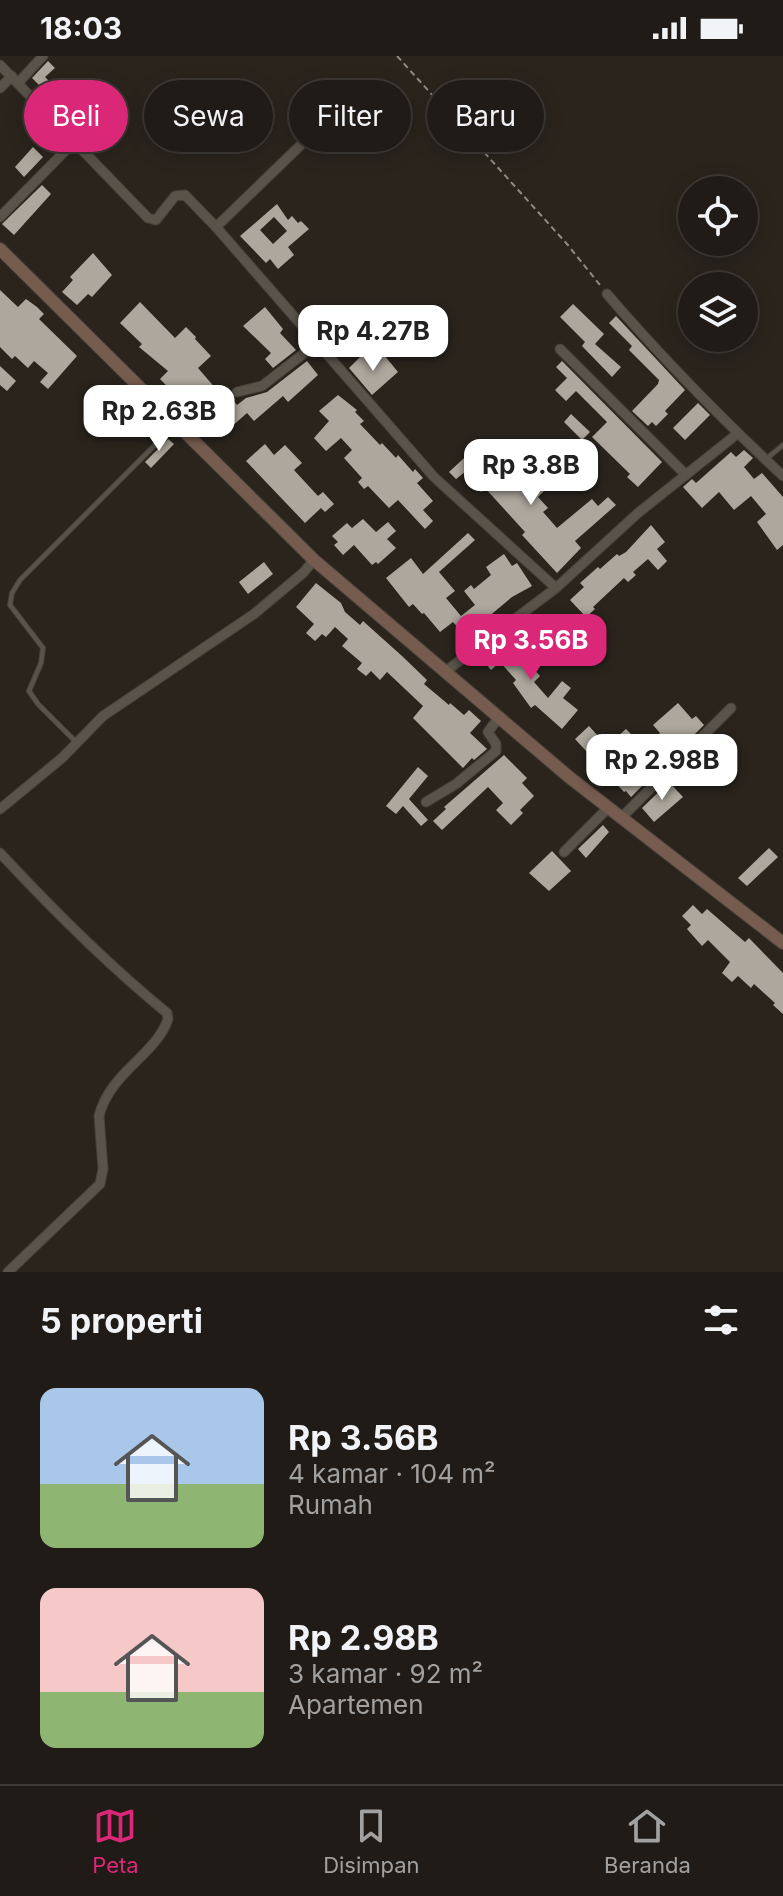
<!DOCTYPE html>
<html lang="id">
<meta charset="utf-8">
<style>
:root{--surface:#201b16;--page:#2d2823;--text:#f1f3f6;--muted:#a2a1a1;--line:#3d3935;--accent:#db2777}
body{margin:0;font-family:Inter,sans-serif;background:var(--page);color:var(--text);height:100vh;display:flex;flex-direction:column;font-size:30px;white-space:nowrap}
*{box-sizing:border-box;margin:0}
p{font-size:26px;color:var(--muted)}
.icon{flex:none;width:44px;height:44px;fill:none;stroke:currentColor;stroke-width:2;stroke-linecap:round;stroke-linejoin:round}
.map{position:relative;height:1216px;overflow:hidden}
.sheet{display:flex;flex-direction:column;background:var(--surface);flex:1}
.sheet>*{flex:none}
.guide{position:absolute;left:24px;top:24px;width:736px;height:72px;display:flex;gap:16px}
.tools{position:absolute;left:678px;top:120px;display:grid;gap:16px}
.tools a{display:grid;place-items:center;width:80px;height:80px;border-radius:50%;background:var(--surface);box-shadow:0 4px 20px #0003,0 0 0 2px var(--line);font-size:40px}
.price{position:absolute;translate:-50% -68px;padding:0 18px;border-radius:16px;background:#fff;color:#222;font-size:26px;line-height:52px;filter:drop-shadow(0 2px 4px #0008)}
.price::after{content:'';position:absolute;left:50%;top:48px;width:24px;height:18px;margin-left:-12px;background:inherit;clip-path:polygon(0 0,100% 0,50% 100%)}
.price.current{background:var(--accent);color:#fff}
ul{padding:0;list-style:none}
li{display:flex;align-items:center;gap:24px;height:200px;padding:0 40px}
li span{display:grid;place-items:center;flex:none;width:224px;height:160px;border-radius:16px;color:#555}
li>.icon{margin-inline-start:auto}
span .icon{width:96px;height:96px;fill:#fffc;stroke-width:1}
li b{font-size:34px}
h2{display:flex;justify-content:space-between;align-items:center;height:96px;padding:0 40px;font-size:34px}
.pill{padding:0 28px;border-radius:36px;background:var(--surface);box-shadow:0 4px 20px #0003,0 0 0 2px var(--line);font-size:28px;line-height:72px}
.pill.current{background:var(--accent);color:#fff}
.status{display:flex;justify-content:space-between;align-items:center;height:56px;padding:0 40px;background:var(--surface);direction:ltr}
.status svg{height:22px;fill:currentColor}
.menu{display:flex;justify-content:space-around;align-items:center;height:112px;border-top:2px solid var(--line);background:var(--surface);font-size:22px;color:var(--muted)}
.menu a{display:grid;justify-items:center;gap:4px}
.menu .current{color:var(--accent)}
.map>svg:first-child{display:block}
.building{fill:#ada79d;fill-rule:evenodd}
.lines{fill:none;stroke-linecap:round;stroke-linejoin:round}
.service-casing{stroke:#45413a;stroke-width:6}
.minor-casing{stroke:#45413a;stroke-width:11}
.secondary-casing{stroke:#45413a;stroke-width:14}
.path{stroke:#8f8a84;stroke-width:2;stroke-dasharray:6 4;stroke-linecap:butt}
.service{stroke:#59534a;stroke-width:4}
.minor{stroke:#59534a;stroke-width:9}
.secondary{stroke:#765b4f;stroke-width:12}
</style>
<div class="status"><b>18:03</b><svg viewBox="0 0 49 12"><path d="M0 12V9h3v3zM5 12V6h3v6zM10 12V3h3v9zM15 12V0h3v12zM26 1h20v11H26zM47 4h2v5h-2z"/></svg></div>
<div class="map">
<svg width="783" height="1216" viewBox="0 0 783 1216">
<rect width="100%" height="100%" fill="#2a241d"/>
<!-- building -->
<g class="building">
<path d="M48,5L55,12L45,21L57,33L47,43L37,33L40,30L32,22Z"/>
<path d="M33,91L43,101L24,121L15,111Z"/>
<path d="M42,129L51,138L14,179L2,168Z"/>
<path d="M277,148L288,164L292,160L298,167L301,165L309,173L288,191L294,199L278,213L270,203L266,207L240,180ZM274,161L287,175L273,188L260,174Z"/>
<path d="M93,197L112,219L92,241L88,238L77,249L62,236L73,224L70,221Z"/>
<path d="M0,234L18,251L26,243L37,251L44,258L39,263L77,300L48,333L40,326L48,317L34,305L28,312L15,300L12,303L0,291Z"/>
<path d="M140,246L175,282L186,271L196,281L195,283L211,300L198,312L217,334L221,330L237,349L246,342L267,336L307,305L318,319L288,346L283,340L254,365L247,357L222,379L198,350L178,330L173,336L160,323L168,315L139,291L142,288L120,267Z"/>
<path d="M573,248L604,278L595,288L621,311L612,321L582,290L585,286L560,261Z"/>
<path d="M265,251L283,273L280,277L296,294L273,312L265,303L271,297L243,270Z"/>
<path d="M616,260L685,334L665,355L668,358L656,370L652,366L648,370L632,355L658,328L659,324L629,294L632,290L609,267Z"/>
<path d="M362,299L372,309L384,299L398,316L372,339L349,312Z"/>
<path d="M562,305L662,406L638,431L627,421L630,418L592,381L607,366L576,335L566,345L555,334L567,322L556,311Z"/>
<path d="M0,310L16,325L7,335L0,329Z"/>
<path d="M338,339L357,354L355,356L364,365L360,368L380,389L382,387L396,402L398,399L413,416L415,413L423,422L417,427L433,445L423,454L433,465L425,473L398,444L389,452L368,430L364,433L358,426L362,422L344,402L352,394L341,382L326,395L314,382L329,365L319,355Z"/>
<path d="M698,347L710,359L685,384L673,372Z"/>
<path d="M571,358L590,376L582,384L564,366Z"/>
<path d="M168,383L174,388L151,412L145,406Z"/>
<path d="M265,388L274,399L285,389L302,407L294,414L318,440L323,436L334,448L325,456L321,452L305,467L246,405Z"/>
<path d="M476,391L485,401L491,395L512,417L519,410L532,424L537,419L548,431L538,441L548,452L543,456L557,472L592,443L598,450L608,441L616,449L575,485L581,492L557,517L522,479L525,476L485,432L481,436L465,416L456,423L449,416Z"/>
<path d="M744,394L753,402L744,411L754,423L762,417L783,441V489L777,494L757,466L766,458L751,440L734,454L719,436L702,452L683,431L692,423L696,427L731,396L736,401Z"/>
<path d="M363,463L376,476L388,466L396,475L387,483L396,492L378,508L376,506L372,509L354,489L343,499L334,489L338,486L332,480L347,467L352,472Z"/>
<path d="M651,469L665,486L657,493L667,505L658,514L648,503L633,516L636,519L628,526L624,522L593,551L595,553L586,561L570,544L584,531L580,527L598,511L600,513L617,498L619,500L626,496Z"/>
<path d="M468,477L475,484L439,516L455,535L446,542L461,560L475,549L464,535L471,529L474,533L491,519L486,511L504,498L512,510L517,507L532,530L512,541L475,572L471,567L461,575L453,566L440,576L424,557L422,558L413,548L409,551L386,522L411,502L423,518Z"/>
<path d="M264,506L273,518L248,538L239,526Z"/>
<path d="M316,527L341,547L345,556L360,569L363,565L402,600L427,624L424,628L449,649L450,647L464,659L469,654L481,665L470,677L487,693L474,704L472,702L463,712L413,662L423,650L387,616L380,624L371,615L366,620L357,613L362,607L342,590L348,583L335,571L326,581L322,578L315,585L306,577L314,568L296,551Z"/>
<path d="M511,580L524,594L526,592L535,602L529,608L540,620L534,626L548,642L562,625L571,632L563,642L578,654L562,673L535,649L531,652L513,627L516,624L500,606L491,614L482,603Z"/>
<path d="M678,647L692,663L696,660L704,669L685,688L681,683L656,705L642,720L646,726L631,741L626,735L624,736L575,683L589,670L607,690L626,673L634,681L624,689L640,708L654,695L648,688L660,677L653,669Z"/>
<path d="M504,699L527,722L522,727L534,740L520,754L523,757L511,769L496,754L503,747L488,731L442,774L433,765L446,753L444,751Z"/>
<path d="M418,711L428,720L409,743L428,764L421,770L403,750L396,758L386,750Z"/>
<path d="M669,726L683,741L654,766L642,752Z"/>
<path d="M603,769L609,776L586,802L578,793Z"/>
<path d="M769,792L778,801L747,830L738,822Z"/>
<path d="M552,795L571,815L549,835L529,817Z"/>
<path d="M693,849L702,858L707,853L745,886L749,882L783,917V958L773,949L775,947L754,928L751,932L738,920L732,926L722,917L730,906L708,884L702,890L687,873L691,869L682,860Z"/>
</g>
<g class="lines">
<defs>
<g id="service">
<path d="M766,403L783,389"/>
<path d="M75,685L38,648L29,635L41,607L43,592L10,549L12,537L20,524L175,369"/>
</g>
<g id="minor">
<path d="M0,9L148,162L156,164L175,140L185,139L216,171L434,421L556,532"/>
<path d="M18,27L43,0"/>
<path d="M0,32L12,20"/>
<path d="M0,161L74,86"/>
<path d="M216,171L307,83"/>
<path d="M607,238C662,302 721,362 783,420"/>
<path d="M560,293L686,419"/>
<path d="M237,336L262,330L316,288"/>
<path d="M446,615L556,532L638,457L737,378"/>
<path d="M426,746L456,728L496,695V688L488,676L499,661"/>
<path d="M0,753L62,702L103,660L254,558L303,517L314,504"/>
<path d="M621,762L731,652"/>
<path d="M564,796L608,752"/>
<path d="M0,797C53,854 107,908 167,957L168,963C156,999 110,1016 99,1060L103,1113L100,1128L8,1216"/>
</g>
<path id="secondary" d="M0,193L314,504L569,721L783,887"/>
</defs>
<!-- service casing -->
<use href="#service" class="service-casing"/>
<!-- minor casing -->
<use href="#minor" class="minor-casing"/>
<!-- secondary casing -->
<use href="#secondary" class="secondary-casing"/>
<!-- path -->
<path class="path" d="M397,0L567,188L600,229"/>
<!-- service -->
<use href="#service" class="service"/>
<!-- minor -->
<use href="#minor" class="minor"/>
<!-- secondary -->
<use href="#secondary" class="secondary"/>
</g>
</svg>
<div class="tools">
<a><svg class="icon" aria-label="locate" viewBox="0 0 24 24"><circle cx="12" cy="12" r="6"/><path d="M12 2v4M12 18v4M2 12h4M18 12h4"/></svg></a>
<a><svg class="icon" aria-label="layers" viewBox="0 0 24 24"><path d="M12 4l9 5-9 5-9-5zM3 14l9 5 9-5"/></svg></a>
</div>
<b class="price" style="left:373px;top:317px">Rp 4.27B</b>
<b class="price" style="left:159px;top:397px">Rp 2.63B</b>
<b class="price" style="left:531px;top:451px">Rp 3.8B</b>
<b class="price current" style="left:531px;top:626px">Rp 3.56B</b>
<b class="price" style="left:662px;top:746px">Rp 2.98B</b>
<div class="guide">
<a class="pill current">Beli</a>
<a class="pill">Sewa</a>
<a class="pill">Filter</a>
<a class="pill">Baru</a>
</div>
</div>
<section class="sheet">
<h2>5 properti<svg class="icon" aria-label="filters" viewBox="0 0 24 24"><path d="M4 7h16M4 17h16"/><circle cx="9" cy="7" r="2"/><circle cx="15" cy="17" r="2"/></svg></h2>
<ul>
<li><span style="background:linear-gradient(#a9c7e8 60%,#8fb573 0)"><svg class="icon" aria-label="home" viewBox="0 0 24 24"><path d="M3 11l9-7 9 7M6 9v11h12V9"/></svg></span><div><b>Rp 3.56B</b><p>4 kamar · 104 m²</p><p>Rumah</p></div></li>
<li><span style="background:linear-gradient(#f6c9c9 65%,#8fb573 0)"><svg class="icon" aria-label="home" viewBox="0 0 24 24"><path d="M3 11l9-7 9 7M6 9v11h12V9"/></svg></span><div><b>Rp 2.98B</b><p>3 kamar · 92 m²</p><p>Apartemen</p></div></li>
</ul>
</section>
<nav class="menu">
<a class="current"><svg class="icon" aria-label="map" viewBox="0 0 24 24"><path d="M3 6l6-2 6 2 6-2v14l-6 2-6-2-6 2zM9 4v14M15 6v14"/></svg>Peta</a>
<a><svg class="icon" aria-label="saved" viewBox="0 0 24 24"><path d="M7 4h10v16l-5-4-5 4z"/></svg>Disimpan</a>
<a><svg class="icon" aria-label="home" viewBox="0 0 24 24"><path d="M3 11l9-7 9 7M6 9v11h12V9"/></svg>Beranda</a>
</nav>
